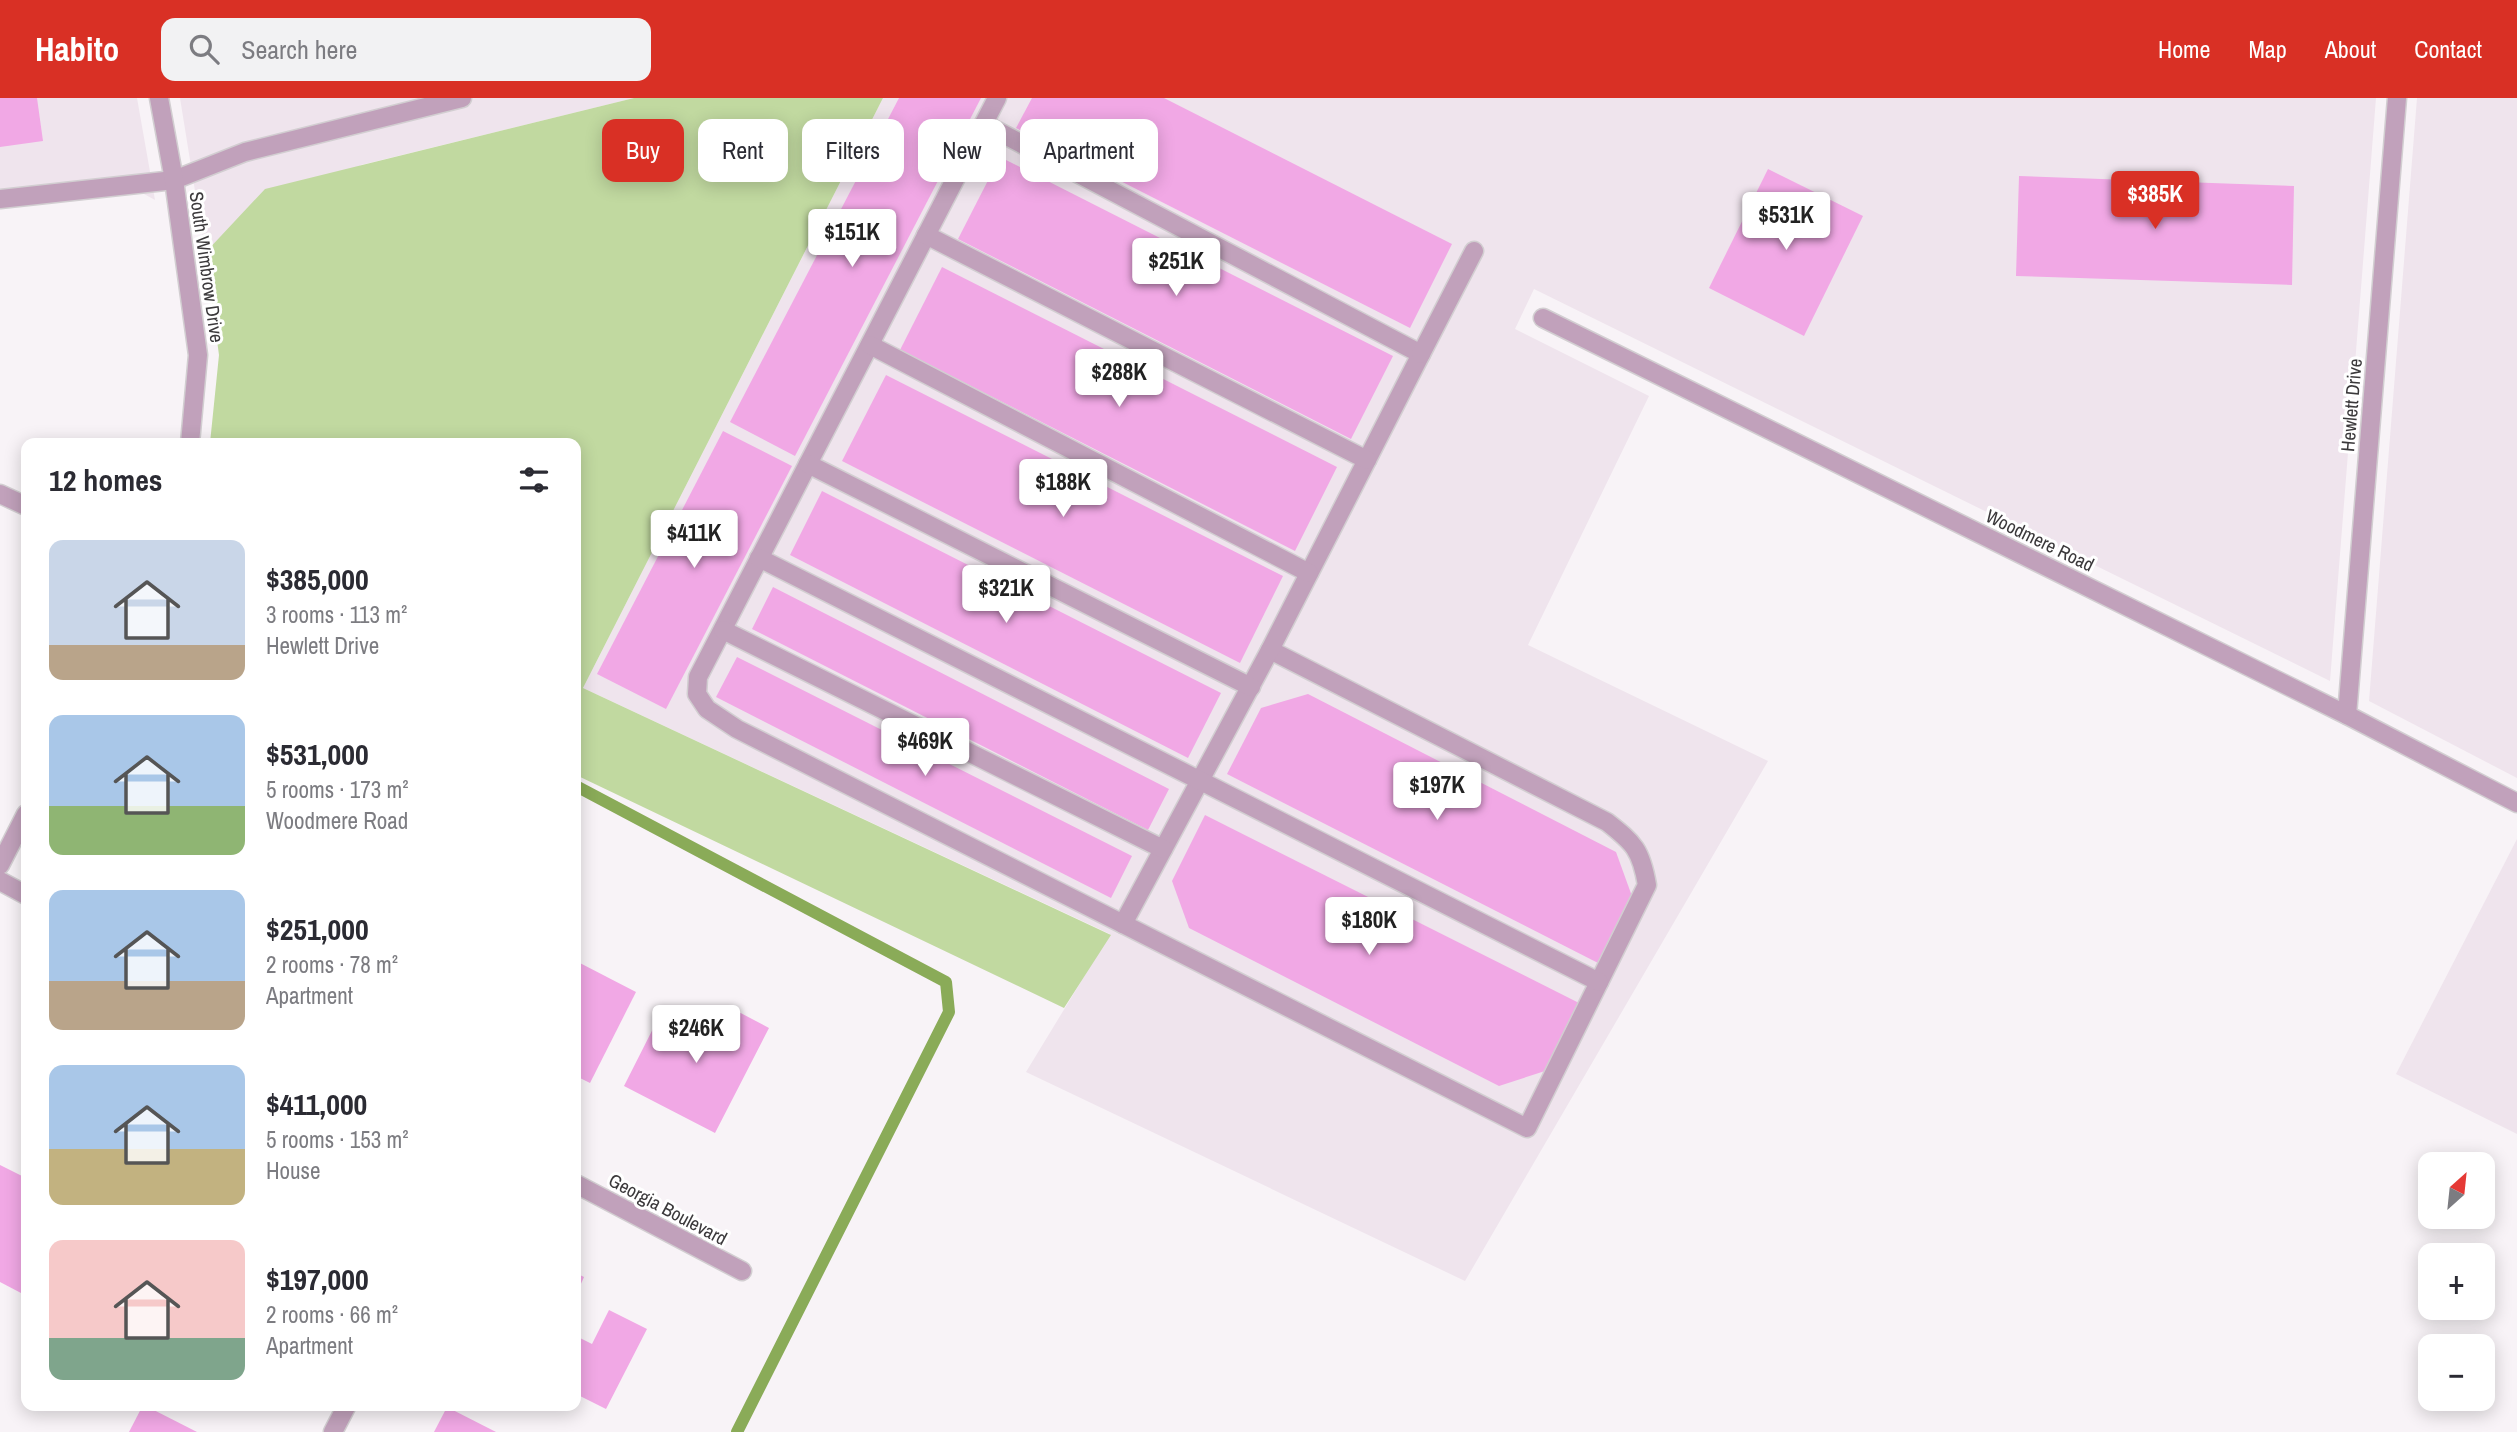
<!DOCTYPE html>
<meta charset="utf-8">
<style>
:root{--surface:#fff;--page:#f2f2f3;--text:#2b2b33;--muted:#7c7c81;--accent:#d93025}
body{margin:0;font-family:"Archivo Narrow",sans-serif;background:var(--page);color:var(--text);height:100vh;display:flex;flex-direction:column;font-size:26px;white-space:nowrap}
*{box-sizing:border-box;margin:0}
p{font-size:23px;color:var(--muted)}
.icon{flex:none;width:38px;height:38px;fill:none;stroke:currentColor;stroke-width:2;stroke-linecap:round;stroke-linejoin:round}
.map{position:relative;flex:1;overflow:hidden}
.details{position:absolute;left:21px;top:340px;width:560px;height:973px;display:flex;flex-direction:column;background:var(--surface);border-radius:14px;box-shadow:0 4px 18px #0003}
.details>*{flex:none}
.banner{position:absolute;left:602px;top:21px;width:665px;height:63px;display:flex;gap:14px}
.needle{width:46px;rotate:27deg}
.fabs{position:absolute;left:2418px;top:1054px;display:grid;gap:14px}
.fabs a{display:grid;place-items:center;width:77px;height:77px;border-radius:14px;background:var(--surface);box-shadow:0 4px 18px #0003;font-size:35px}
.price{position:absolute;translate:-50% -60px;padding:0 16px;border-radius:7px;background:#fff;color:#222;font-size:23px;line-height:46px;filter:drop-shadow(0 2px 4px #0008)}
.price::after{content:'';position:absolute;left:50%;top:42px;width:21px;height:16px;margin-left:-10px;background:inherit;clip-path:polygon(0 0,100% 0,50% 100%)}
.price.selected{background:var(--accent);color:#fff}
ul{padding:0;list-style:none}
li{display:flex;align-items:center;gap:21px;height:175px;padding:0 28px}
li span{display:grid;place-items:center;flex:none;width:196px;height:140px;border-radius:14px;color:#555}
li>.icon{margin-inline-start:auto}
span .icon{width:84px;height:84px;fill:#fffc;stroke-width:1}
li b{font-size:30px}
h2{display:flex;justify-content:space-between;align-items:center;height:84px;padding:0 28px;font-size:30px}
.pill{padding:0 24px;border-radius:14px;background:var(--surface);box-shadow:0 4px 18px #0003;font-size:24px;line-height:63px}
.pill.selected{background:var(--accent);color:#fff}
header{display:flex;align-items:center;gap:42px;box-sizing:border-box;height:98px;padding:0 35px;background:var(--accent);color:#fff}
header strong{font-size:33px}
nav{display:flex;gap:38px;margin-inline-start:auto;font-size:24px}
.search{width:490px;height:63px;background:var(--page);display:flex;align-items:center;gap:18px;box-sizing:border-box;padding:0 24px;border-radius:14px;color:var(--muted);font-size:26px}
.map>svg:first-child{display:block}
.built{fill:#efe4ed}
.green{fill:#c1d9a0}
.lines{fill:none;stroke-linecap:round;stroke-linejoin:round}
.stream{stroke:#8aab58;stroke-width:12}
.building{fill:#f1a8e5}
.lane-casing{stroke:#d2ced1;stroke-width:21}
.street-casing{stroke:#d2ced1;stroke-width:21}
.lane{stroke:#c1a1bb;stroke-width:18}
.street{stroke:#c1a1bb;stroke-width:18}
.labels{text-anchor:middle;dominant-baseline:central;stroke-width:6;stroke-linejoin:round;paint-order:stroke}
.street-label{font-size:19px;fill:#3b393b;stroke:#fff}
</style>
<header>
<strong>Habito</strong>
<div class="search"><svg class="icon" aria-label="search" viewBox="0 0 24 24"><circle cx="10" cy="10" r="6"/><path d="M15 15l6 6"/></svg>Search here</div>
<nav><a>Home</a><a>Map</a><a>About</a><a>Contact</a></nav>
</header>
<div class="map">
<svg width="2517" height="1334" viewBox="0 0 2517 1334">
<rect width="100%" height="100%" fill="#f8f3f7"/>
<!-- built -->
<g class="built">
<path d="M0,0H137L155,102L124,85L0,94Z"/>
<path d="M180,0H634L361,67L208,152L205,155Z"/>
<path d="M883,0H2376L2330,583L1534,191L1515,231L1649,298L1528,547L1768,663L1465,1183L1026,974L1110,836L583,590Z"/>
<path d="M2417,0H2517V680L2369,603Z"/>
<path d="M2517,741V1036L2396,976Z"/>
</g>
<!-- green -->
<path class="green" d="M634,0H883L583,590L1111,837L1064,910L576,677V345H210L219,257L205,155L265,91Z"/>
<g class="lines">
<!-- stream -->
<path class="stream" d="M576,688L946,884L949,914L737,1334"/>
</g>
<!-- building -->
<g class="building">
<path d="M0,0H37L43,43L0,49Z"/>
<path d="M899,0H981L795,358L730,324Z"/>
<path d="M1032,0H1164L1452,146L1410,230L1016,30Z"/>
<path d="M1000,59L1393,258L1351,341L958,141Z"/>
<path d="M1768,71L1863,118L1804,238L1709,190Z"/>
<path d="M2019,78L2294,88L2292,187L2016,178Z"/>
<path d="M942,169L1337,369L1295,453L900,252Z"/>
<path d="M886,277L1283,478L1240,565L842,363Z"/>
<path d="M723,333L792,368L666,611L597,576Z"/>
<path d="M822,393L1221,595L1188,660L790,457Z"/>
<path d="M773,489L1169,691L1148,732L752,531Z"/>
<path d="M737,559L1132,758L1111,800L716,599Z"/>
<path d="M1308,596L1616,754L1633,801L1600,866L1227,676L1261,610Z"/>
<path d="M1205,717L1579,905L1545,973L1499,988L1189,830L1172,783Z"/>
<path d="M576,863L636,894L590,985L576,978Z"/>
<path d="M665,907L722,937L735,912L769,930L715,1035L624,988Z"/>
<path d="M0,1067L26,1080V1184L21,1195L0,1184Z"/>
<path d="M576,1175L584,1179L576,1197Z"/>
<path d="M609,1212L647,1231L606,1311L576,1296V1238L592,1246Z"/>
<path d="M143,1307H144L197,1334H129Z"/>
<path d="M447,1309L496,1334H434Z"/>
</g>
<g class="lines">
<defs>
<g id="lane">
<path d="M997,0L698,579L697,596L707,611L737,631L1527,1030L1647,787C1641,752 1634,745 1607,724L1270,552"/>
<path d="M984,26L1421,256L1270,552L1123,826"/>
<path d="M0,101L174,82L245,54L462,0"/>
<path d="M926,137L1367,362"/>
<path d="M870,247L1309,475"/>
<path d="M1421,256L1474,153"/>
<path d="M808,366L1251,589"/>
<path d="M0,396L26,408"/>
<path d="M759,460L1599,884"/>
<path d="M723,532L1163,751"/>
</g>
<g id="street">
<path d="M159,0L174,82L198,257L190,345"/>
<path d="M1543,220L2347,617L2517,705"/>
<path d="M2347,617L2397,0"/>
<path d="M0,767L26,716"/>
<path d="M0,783L26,797"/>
<path d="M576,1086L742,1173"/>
<path d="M333,1334L347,1307"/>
</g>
</defs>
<!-- lane casing -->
<use href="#lane" class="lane-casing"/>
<!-- street casing -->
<use href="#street" class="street-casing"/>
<!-- lane -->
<use href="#lane" class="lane"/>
<!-- street -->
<use href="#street" class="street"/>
</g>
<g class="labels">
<!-- street labels -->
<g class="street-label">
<text transform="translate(207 169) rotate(82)">South Wimbrow Drive</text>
<text transform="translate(2351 307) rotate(-85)">Hewlett Drive</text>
<text transform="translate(2040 442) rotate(26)">Woodmere Road</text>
<text transform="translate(668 1111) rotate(28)">Georgia Boulevard</text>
</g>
</g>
</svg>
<div class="fabs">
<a><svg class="needle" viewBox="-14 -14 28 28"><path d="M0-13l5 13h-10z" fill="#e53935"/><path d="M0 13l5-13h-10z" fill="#7c7c81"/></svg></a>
<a>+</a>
<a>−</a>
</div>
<b class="price selected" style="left:2155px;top:133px">$385K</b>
<b class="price" style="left:1786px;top:154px">$531K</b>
<b class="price" style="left:852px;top:171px">$151K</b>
<b class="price" style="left:1176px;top:200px">$251K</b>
<b class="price" style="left:1119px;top:311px">$288K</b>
<b class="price" style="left:1063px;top:421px">$188K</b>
<b class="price" style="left:694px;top:472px">$411K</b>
<b class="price" style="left:1006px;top:527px">$321K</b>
<b class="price" style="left:925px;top:680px">$469K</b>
<b class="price" style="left:1437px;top:724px">$197K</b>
<b class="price" style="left:1369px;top:859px">$180K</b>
<b class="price" style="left:696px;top:967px">$246K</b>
<div class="banner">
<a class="pill selected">Buy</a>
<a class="pill">Rent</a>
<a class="pill">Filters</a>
<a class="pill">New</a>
<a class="pill">Apartment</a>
</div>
<section class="details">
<h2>12 homes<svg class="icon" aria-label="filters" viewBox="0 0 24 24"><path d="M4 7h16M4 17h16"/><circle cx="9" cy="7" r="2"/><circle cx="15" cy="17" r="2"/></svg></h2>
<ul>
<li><span style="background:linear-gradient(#c9d6e8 75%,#b9a48a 0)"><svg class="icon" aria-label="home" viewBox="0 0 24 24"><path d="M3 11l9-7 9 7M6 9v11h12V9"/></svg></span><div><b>$385,000</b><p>3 rooms · 113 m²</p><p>Hewlett Drive</p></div></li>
<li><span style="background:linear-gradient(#a9c7e8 65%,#8fb573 0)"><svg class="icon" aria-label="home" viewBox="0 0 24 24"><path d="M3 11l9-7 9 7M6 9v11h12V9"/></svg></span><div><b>$531,000</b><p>5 rooms · 173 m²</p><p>Woodmere Road</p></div></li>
<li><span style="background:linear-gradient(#a9c7e8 65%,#b9a48a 0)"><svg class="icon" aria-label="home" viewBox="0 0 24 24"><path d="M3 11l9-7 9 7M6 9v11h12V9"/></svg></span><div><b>$251,000</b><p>2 rooms · 78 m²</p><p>Apartment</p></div></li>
<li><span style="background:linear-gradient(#a9c7e8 60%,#c2b280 0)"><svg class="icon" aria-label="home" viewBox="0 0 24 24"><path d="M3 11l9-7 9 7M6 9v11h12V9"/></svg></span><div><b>$411,000</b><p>5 rooms · 153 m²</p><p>House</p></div></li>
<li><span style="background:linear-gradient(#f6c9c9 70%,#7fa58c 0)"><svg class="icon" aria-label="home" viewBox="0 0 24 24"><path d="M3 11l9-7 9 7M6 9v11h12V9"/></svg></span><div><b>$197,000</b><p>2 rooms · 66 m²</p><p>Apartment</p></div></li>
</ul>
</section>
</div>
